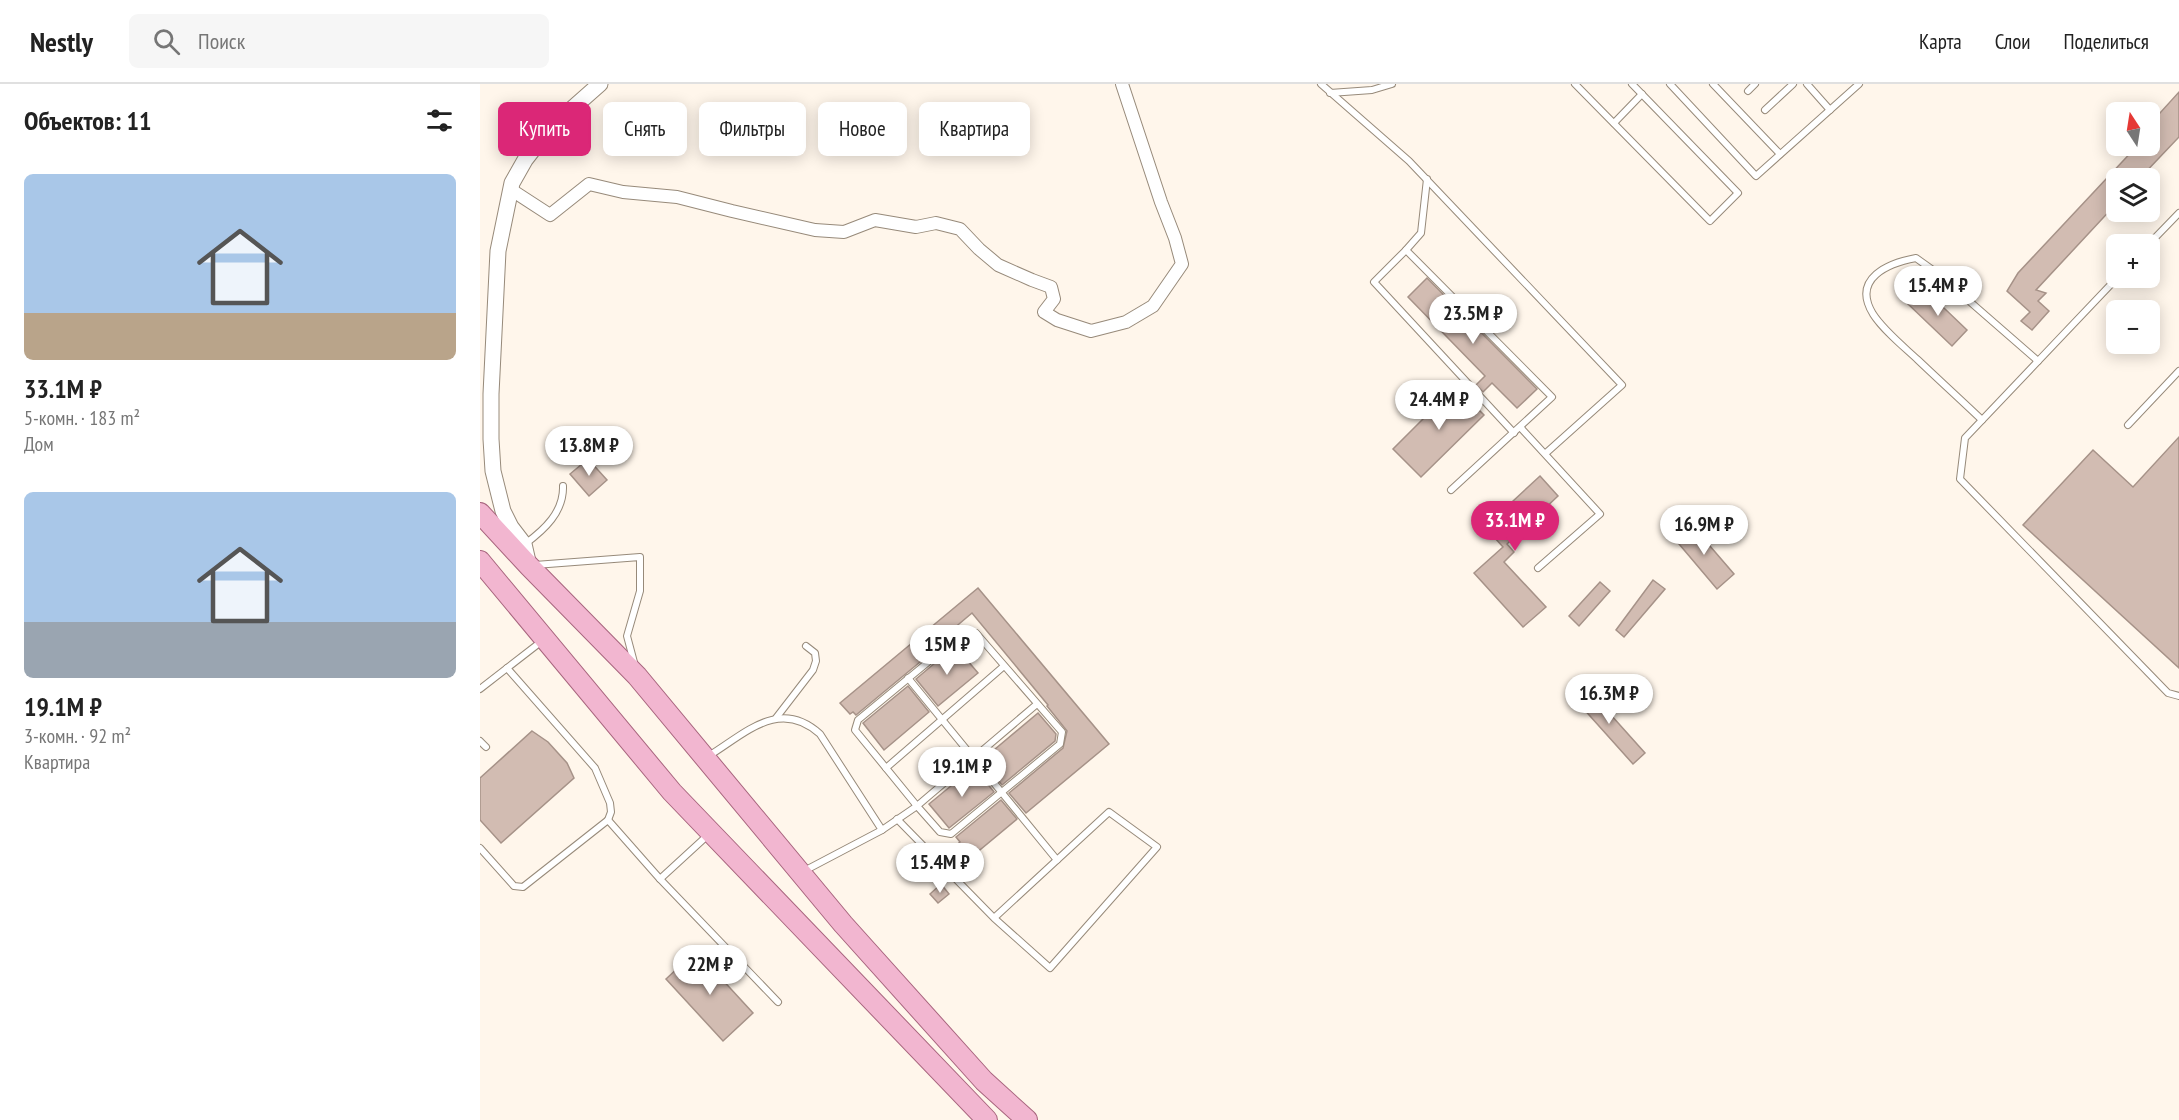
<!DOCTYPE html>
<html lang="ru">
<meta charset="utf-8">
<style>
:root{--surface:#fff;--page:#f6f6f6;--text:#222;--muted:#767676;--line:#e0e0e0;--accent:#db2777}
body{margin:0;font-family:"PT Sans Narrow",sans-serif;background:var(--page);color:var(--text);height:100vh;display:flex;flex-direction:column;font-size:22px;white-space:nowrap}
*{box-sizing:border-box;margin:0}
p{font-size:20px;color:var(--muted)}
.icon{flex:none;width:33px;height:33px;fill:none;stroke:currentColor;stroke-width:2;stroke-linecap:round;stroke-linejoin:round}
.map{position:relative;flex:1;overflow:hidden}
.sheet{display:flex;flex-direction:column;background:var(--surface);width:480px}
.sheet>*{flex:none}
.hud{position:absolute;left:18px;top:18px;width:570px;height:54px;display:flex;gap:12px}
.needle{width:39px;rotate:348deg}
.fabs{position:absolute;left:1626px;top:18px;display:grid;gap:12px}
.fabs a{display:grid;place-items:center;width:54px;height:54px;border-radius:9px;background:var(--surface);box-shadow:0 3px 15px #0003;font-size:30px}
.price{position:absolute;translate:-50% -51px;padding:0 14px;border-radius:21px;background:#fff;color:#222;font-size:20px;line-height:39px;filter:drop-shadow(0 2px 3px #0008)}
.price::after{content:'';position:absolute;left:50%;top:36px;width:18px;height:14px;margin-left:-9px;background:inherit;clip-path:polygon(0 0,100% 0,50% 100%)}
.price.active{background:var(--accent);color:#fff}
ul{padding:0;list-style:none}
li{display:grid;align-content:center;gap:12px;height:318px;padding:0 24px}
li span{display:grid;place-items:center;height:186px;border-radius:9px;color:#555}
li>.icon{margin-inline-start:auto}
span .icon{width:108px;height:108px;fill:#fffc;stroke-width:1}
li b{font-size:26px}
h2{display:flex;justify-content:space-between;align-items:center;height:72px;padding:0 24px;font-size:26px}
.pill{padding:0 21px;border-radius:9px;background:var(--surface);box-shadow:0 3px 15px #0003;font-size:21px;line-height:54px}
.pill.active{background:var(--accent);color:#fff}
header{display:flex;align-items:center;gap:36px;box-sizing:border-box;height:84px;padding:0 30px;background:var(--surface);border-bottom:2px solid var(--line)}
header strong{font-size:28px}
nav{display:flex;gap:33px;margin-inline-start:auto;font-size:21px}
.search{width:420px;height:54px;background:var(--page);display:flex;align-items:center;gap:15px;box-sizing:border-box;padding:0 21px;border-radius:9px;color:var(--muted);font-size:22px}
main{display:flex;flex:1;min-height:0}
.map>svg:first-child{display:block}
.building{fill:#d2bcb2;stroke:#a69288;stroke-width:1.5}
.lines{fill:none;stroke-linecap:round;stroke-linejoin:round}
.service-casing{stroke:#978a7a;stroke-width:8}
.minor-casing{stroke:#978a7a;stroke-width:14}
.tertiary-casing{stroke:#978a7a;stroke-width:17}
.primary-casing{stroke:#a8657e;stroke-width:22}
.service{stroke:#fff;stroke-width:6}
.minor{stroke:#fff;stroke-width:12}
.tertiary{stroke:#fff;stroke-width:15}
.primary{stroke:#f2b6d0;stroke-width:20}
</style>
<header>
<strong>Nestly</strong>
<div class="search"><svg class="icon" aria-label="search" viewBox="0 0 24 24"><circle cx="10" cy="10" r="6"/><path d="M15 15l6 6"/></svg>Поиск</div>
<nav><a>Карта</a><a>Слои</a><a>Поделиться</a></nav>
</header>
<main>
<section class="sheet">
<h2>Объектов: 11<svg class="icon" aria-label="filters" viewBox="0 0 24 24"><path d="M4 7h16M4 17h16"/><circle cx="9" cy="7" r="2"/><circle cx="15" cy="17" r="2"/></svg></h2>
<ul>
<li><span style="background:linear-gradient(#a9c7e8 75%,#b9a48a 0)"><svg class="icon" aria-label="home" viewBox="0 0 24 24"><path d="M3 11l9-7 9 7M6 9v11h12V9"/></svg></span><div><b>33.1M ₽</b><p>5-комн. · 183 m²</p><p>Дом</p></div></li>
<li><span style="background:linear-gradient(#a9c7e8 70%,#9aa5b1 0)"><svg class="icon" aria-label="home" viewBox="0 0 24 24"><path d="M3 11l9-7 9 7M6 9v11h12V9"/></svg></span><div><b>19.1M ₽</b><p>3-комн. · 92 m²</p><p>Квартира</p></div></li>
</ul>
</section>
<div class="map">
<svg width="1699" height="1036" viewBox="0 0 1699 1036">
<rect width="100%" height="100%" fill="#fff6eb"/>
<!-- building -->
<g class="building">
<path d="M1699,8V53L1660,94H1636V120L1556,206L1566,209L1558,217L1569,227L1552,246L1541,237L1550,228L1527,207L1538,189L1657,62H1670V40Z"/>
<path d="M947,194L1057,305L1037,324L1012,299L1003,308L996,301L1005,292L928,213Z"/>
<path d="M1443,204L1487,246L1472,262L1428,220Z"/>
<path d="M975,303L985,312L989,308L996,316L992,319L1004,331L941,393L913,365Z"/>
<path d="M1699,353V584L1543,441L1613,366L1653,403Z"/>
<path d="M108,375L127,396L109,412L90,390Z"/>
<path d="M1060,392L1078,412L1027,460L1034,468L1024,478L1066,523L1043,543L994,489L1023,463L1005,443Z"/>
<path d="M1211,440L1254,490L1237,505L1194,454Z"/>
<path d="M1173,496L1185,505L1144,553L1136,546Z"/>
<path d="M1120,498L1130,507L1099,542L1089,532Z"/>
<path d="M498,504L629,660L546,729L529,709L583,664L587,647L567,622L568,621L492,529L466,551L469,554L376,631L373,628L370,630L360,619Z"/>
<path d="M475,562L498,589L458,622L436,595Z"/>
<path d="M428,602L449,628L404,666L383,639Z"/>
<path d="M1105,602L1165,669L1153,680L1093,613Z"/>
<path d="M558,629L576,650L575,657L522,701L502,676Z"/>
<path d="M52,647L68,658L87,679L94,694L21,759L0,736V694Z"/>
<path d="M494,683L514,708L469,744L449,720Z"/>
<path d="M521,716L537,735L477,785L465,771L480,758L476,753Z"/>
<path d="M461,800L469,810L458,819L450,810Z"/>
<path d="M216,867L273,929L243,957L186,895Z"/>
</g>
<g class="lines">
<defs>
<g id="service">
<path d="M841,0L929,77L1142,301L1066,369"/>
<path d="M1095,0L1230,137L1258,109L1152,0"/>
<path d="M1190,0L1276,92L1379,0"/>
<path d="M1233,0L1300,70"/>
<path d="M1327,0L1350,26"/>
<path d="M1268,7L1275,0"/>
<path d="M850,9L892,6L912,0"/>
<path d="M1285,26L1313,0"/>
<path d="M1134,39L1162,10"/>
<path d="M947,95L941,149L926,166L1072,313L971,406"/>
<path d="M1669,160L1699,129"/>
<path d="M926,166L894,198L1034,349"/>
<path d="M1637,194L1485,354L1480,395L1688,609L1699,612"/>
<path d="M1502,336C1481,316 1459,296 1438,276C1423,262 1404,247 1393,230C1371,194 1409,179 1436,174L1457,189L1558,277"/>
<path d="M1648,341L1699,287"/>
<path d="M1040,343L1120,430L1058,484"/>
<path d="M45,460C64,446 84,428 83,402"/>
<path d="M55,481L160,473V507L147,552L155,582"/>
<path d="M27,584L115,684L130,719L131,728L128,736"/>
<path d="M428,594L577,776"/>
<path d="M0,605L62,557"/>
<path d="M296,634L333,586L336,577L335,569L326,562"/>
<path d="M0,657L6,663"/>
<path d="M227,673C265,650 299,613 340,650L402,746"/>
<path d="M406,684L524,582"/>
<path d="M417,735L514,834L629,728L677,763L570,884L514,834"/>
<path d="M0,764L34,802L43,803L128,736L180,795L298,918"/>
<path d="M324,787L402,746L437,722L375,646L378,636L482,550L496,549L582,648L580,660L471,750L460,748L437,722L557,620"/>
<path d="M180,795L228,751"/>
</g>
<path id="minor" d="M30,105L70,131L109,100L143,108L197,113L252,127L335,146L364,148L395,136L436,143L456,139L480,145L499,165L518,181L552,196L571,203L574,215L564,228L577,236L611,247L646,238L673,222L702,180L695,154L681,118L642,0"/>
<path id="tertiary" d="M49,482L44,460L31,443L23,427L13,387L11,355V310L18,167L32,99L45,76L69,45L120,0"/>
<g id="primary">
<path d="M0,429L49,482L157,592L363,840L504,997L547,1036"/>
<path d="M0,477L192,708L507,1036"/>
</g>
</defs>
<!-- service casing -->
<use href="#service" class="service-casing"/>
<!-- minor casing -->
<use href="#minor" class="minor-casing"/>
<!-- tertiary casing -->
<use href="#tertiary" class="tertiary-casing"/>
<!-- primary casing -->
<use href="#primary" class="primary-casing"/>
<!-- service -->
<use href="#service" class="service"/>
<!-- minor -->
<use href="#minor" class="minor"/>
<!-- tertiary -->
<use href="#tertiary" class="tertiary"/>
<!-- primary -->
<use href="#primary" class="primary"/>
</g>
</svg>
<div class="fabs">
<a><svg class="needle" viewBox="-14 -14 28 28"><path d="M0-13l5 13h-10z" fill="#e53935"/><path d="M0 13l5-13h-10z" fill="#767676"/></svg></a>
<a><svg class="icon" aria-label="layers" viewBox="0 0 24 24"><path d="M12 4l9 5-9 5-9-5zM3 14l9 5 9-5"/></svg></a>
<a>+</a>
<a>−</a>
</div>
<b class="price" style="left:1458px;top:233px">15.4M ₽</b>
<b class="price" style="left:993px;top:261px">23.5M ₽</b>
<b class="price" style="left:959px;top:347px">24.4M ₽</b>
<b class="price" style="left:109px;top:393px">13.8M ₽</b>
<b class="price active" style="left:1035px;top:468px">33.1M ₽</b>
<b class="price" style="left:1224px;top:472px">16.9M ₽</b>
<b class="price" style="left:467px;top:592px">15M ₽</b>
<b class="price" style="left:1129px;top:641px">16.3M ₽</b>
<b class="price" style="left:482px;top:714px">19.1M ₽</b>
<b class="price" style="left:460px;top:810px">15.4M ₽</b>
<b class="price" style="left:230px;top:912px">22M ₽</b>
<div class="hud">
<a class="pill active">Купить</a>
<a class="pill">Снять</a>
<a class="pill">Фильтры</a>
<a class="pill">Новое</a>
<a class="pill">Квартира</a>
</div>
</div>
</main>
